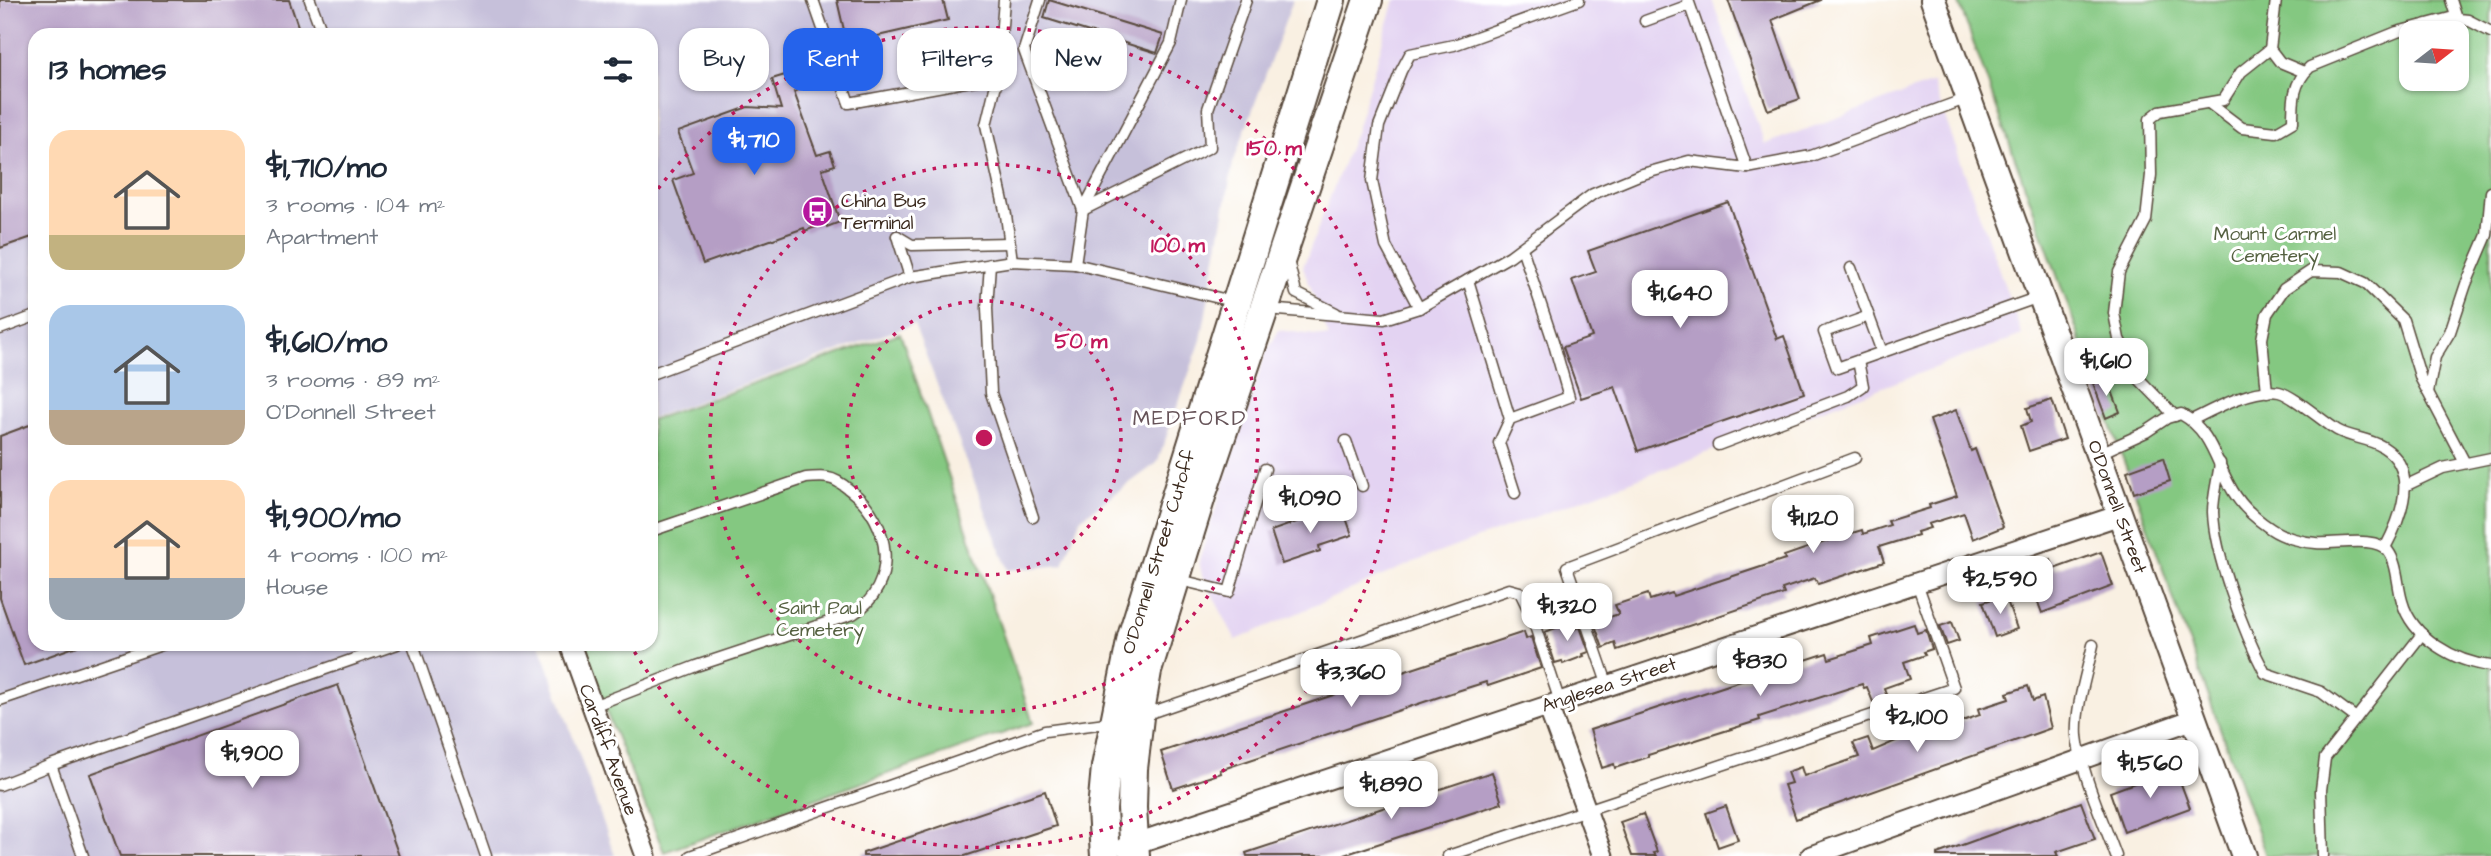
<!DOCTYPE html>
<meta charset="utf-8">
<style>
:root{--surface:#fff;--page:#f2f2f3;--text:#1f2937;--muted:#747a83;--accent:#2563eb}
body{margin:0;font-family:"Architects Daughter",sans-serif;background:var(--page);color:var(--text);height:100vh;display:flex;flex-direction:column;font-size:26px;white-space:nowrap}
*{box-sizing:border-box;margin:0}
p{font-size:23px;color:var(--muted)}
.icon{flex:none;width:38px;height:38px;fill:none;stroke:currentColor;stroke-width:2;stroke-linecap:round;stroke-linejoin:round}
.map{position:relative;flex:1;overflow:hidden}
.drawer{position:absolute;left:28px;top:28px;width:630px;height:623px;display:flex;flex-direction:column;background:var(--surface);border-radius:21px;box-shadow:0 2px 5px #0004}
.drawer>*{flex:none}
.guide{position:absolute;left:679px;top:28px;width:665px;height:63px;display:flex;gap:14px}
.needle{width:46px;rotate:73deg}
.fabs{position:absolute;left:2399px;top:21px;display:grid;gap:14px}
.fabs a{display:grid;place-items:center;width:70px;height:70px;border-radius:14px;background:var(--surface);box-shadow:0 2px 5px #0004;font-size:35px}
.price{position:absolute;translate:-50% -60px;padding:0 16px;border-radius:14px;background:#fff;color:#222;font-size:23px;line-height:46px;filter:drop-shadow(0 2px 4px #0008)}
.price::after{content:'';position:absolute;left:50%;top:42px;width:21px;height:16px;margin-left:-10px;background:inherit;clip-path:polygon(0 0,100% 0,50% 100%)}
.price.active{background:var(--accent);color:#fff}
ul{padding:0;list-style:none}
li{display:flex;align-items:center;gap:21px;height:175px;padding:0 21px}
li span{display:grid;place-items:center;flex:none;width:196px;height:140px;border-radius:21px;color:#555}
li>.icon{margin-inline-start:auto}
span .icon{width:84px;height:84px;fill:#fffc;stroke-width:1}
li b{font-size:30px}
h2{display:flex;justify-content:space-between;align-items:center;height:84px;padding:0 21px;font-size:30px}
.pill{padding:0 24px;border-radius:21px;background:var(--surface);box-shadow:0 2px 5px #0004;font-size:24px;line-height:63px}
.pill.active{background:var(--accent);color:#fff}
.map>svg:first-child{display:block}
.built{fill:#e3d3f2}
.industrial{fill:#c6c0da}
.green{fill:#84c881;stroke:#607950;stroke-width:2;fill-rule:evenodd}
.building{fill:#b59ec5}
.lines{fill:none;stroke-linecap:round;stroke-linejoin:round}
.service-casing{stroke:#58483b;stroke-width:13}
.minor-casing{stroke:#58483b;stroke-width:23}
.tertiary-casing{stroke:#58483b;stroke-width:28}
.secondary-casing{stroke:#58483b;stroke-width:32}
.service{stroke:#fff;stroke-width:10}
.minor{stroke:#fff;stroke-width:19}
.tertiary{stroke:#fff;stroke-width:24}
.secondary{stroke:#fff;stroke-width:28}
.ring{fill:none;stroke:#c2185b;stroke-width:3.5;stroke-dasharray:3.5 7}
.labels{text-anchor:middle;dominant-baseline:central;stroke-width:6;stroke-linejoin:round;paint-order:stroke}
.poi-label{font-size:19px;fill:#3b2a1e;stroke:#fff;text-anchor:start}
.park-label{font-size:19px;fill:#556141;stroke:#fff}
.street-label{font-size:19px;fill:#3b2a1e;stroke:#fff}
.neighbourhood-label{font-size:21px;letter-spacing:2px;fill:#665358;stroke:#fff}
.centre{fill:#c2185b;stroke:#fff;stroke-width:3.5}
.ring-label{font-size:21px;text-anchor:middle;font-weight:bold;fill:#c2185b;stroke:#fff;stroke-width:6;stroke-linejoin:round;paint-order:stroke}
</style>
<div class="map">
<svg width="2491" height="856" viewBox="0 0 2491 856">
<rect width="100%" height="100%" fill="#fff"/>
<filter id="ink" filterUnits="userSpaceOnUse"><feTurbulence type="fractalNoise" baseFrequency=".0143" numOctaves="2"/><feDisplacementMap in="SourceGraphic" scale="14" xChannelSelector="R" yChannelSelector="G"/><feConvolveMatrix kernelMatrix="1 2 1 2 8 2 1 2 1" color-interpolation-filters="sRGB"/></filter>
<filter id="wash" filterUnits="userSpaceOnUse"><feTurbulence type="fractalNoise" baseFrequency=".00686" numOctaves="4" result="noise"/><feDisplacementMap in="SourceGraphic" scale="28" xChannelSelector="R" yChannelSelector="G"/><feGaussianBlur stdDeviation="1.57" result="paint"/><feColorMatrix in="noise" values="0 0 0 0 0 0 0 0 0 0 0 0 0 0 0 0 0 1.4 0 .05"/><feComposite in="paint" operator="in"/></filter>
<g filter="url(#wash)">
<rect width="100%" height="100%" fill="#f9f0e2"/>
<!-- built -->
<path class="built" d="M1395,0H1712L1765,144L1933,83L2022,335L1414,562L1236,640L1202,575L1199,561L1265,355L1279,330L1329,337L1303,267L1356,130Z"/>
<!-- industrial -->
<path class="industrial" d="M0,0H1293L1233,163L1201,340L1157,463L1080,519L1063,565L1008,570L914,324L651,418V35H35V644H540L615,856H0Z"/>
<!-- green -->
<g class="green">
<path d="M1958,0H2491V856H2266ZM2412,33H2457V79H2412Z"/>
<path d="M900,333L1033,723L664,852L578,644H651V420Z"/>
</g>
<g id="blocks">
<!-- building -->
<g class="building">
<path d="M0,0H289L301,35H35V236L0,248Z"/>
<path d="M837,0H943L948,20L847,43Z"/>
<path d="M1049,0L1163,35L1157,53L1044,18Z"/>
<path d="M1728,0H1821L1772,20L1800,99L1768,110Z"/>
<path d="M798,71L803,88L794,92L817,155L830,151L835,165L822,169L840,222L827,227L826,223L805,231L804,228L703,264L673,180L693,173L678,132L748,107L781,109L772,79Z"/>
<path d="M1728,202L1777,339L1784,336L1804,393L1638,451L1615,387L1581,398L1563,347L1592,337L1572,280L1596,272L1588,251Z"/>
<path d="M2107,378L2120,412L2106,418L2093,383Z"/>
<path d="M2052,400L2065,439L2029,451L2021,426L2031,422L2027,408Z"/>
<path d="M1956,410L1971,451L1975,449L2003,527L1973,539L1964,513L1928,524L1930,528L1917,532L1918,535L1879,547L1884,562L1818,584L1815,578L1782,589L1784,594L1617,650L1615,643L1603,648L1594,622L1619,614L1615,605L1648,594L1650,600L1672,593L1673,596L1785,559L1784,556L1839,537L1862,530L1863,534L1890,525L1888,521L1930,508L1929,505L1957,496L1930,420Z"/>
<path d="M35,423V644H77V646L24,665L0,598V436Z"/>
<path d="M2163,458L2170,481L2134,493L2127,471Z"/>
<path d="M1336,508L1337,511L1343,509L1352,535L1319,546L1320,551L1282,564L1271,531Z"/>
<path d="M2101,552L2113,586L2042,613L2025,568L2051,559L2054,569Z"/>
<path d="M2005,595L2017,629L1995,637L1983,602Z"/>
<path d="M1572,622L1574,629L1580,627L1589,652L1583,654L1584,656L1563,664L1562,661L1555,663L1545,632Z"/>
<path d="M1952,622L1959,641L1947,645L1940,626Z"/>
<path d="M1914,624L1917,633L1926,630L1932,649L1923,652L1925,655L1904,662L1910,679L1884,688L1887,697L1873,702L1867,687L1864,688L1862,684L1759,717L1760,720L1648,755V757L1615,768L1614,764L1602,768L1590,730L1827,653L1829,659L1873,645L1871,638Z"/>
<path d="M1524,632L1526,639L1531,637L1541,668L1488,686L1486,682L1454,692L1220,770L1221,773L1173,789L1161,752Z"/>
<path d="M338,685L399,856H120L90,774Z"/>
<path d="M2028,686L2033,701L2043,697L2051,728L1796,819L1784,785L1791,783L1787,772L1801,767L1804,776L1859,757L1853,743L1868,738L1873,751L1921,730L1923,735L1980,715L1978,709L2009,699L2007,693Z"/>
<path d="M2175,768L2190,808L2124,832L2110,792Z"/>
<path d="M1492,772L1502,803L1341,856H1247L1246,853Z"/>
<path d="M1045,791L1056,826L965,856H863V853Z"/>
<path d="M2081,802L2095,839L2056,852L2058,856H1937V854Z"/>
<path d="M1726,806L1738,840L1718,847L1706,813Z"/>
<path d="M1643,814L1657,852L1654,853L1656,856H1632L1620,822Z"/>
</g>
</g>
</g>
<g filter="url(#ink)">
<use href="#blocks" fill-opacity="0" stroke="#58483b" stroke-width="2"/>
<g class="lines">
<defs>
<g id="service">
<path d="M310,0L323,35"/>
<path d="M813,0L849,103L998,76"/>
<path d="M1004,0L998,76L986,125L1006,215L1012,261"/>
<path d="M1040,0L1024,50L1083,210L1075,264"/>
<path d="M1688,0L1747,168"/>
<path d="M2276,0L2270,49L2280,62L2304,72"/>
<path d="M2451,0L2457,19"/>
<path d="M1645,21L1689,5"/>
<path d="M2209,103L2242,128L2276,132L2293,122C2293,100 2293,83 2310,67L2397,32L2450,18L2468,20L2491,32"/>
<path d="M1083,210L1210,147L1208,109L1246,0"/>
<path d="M1083,210L1171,43L1181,0"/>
<path d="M897,236L912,245L1010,243"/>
<path d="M897,236L910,277"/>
<path d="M1288,260L1296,293L1336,313"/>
<path d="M990,264L987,308L991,393L1033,517"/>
<path d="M1851,268L1882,352"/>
<path d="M1468,280L1510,419"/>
<path d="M1419,308L1386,246L1372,181L1379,126L1401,71L1410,54L1454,45L1579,0"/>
<path d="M1267,309L1384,319L1419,308L1510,256L1593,194L1639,175L1689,161L1747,168L1811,156L1968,98"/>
<path d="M1869,316L1824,332L1837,368L2039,297"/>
<path d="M0,329L35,316"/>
<path d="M651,374L910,277L1012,261L1075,264L1236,302"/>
<path d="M2267,392L2262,339L2267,314L2284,289L2311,271L2341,272L2365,283L2403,320L2421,379L2465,463"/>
<path d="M2428,392L2435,357L2450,332L2466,284L2487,235L2491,192"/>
<path d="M2175,416L2139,379L2119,339L2114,313L2119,272L2146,220L2151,175L2150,119L2160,111L2223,100L2241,72L2270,49"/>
<path d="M2192,420C2214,409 2254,387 2279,392C2293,395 2322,421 2337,430C2351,438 2369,438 2383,447C2420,470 2401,518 2385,548"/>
<path d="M1346,441L1362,486"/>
<path d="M1718,445L1848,396L1863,386L1858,361"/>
<path d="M2098,454L2146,432L2167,418L2181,414C2214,432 2216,467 2236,496C2244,508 2259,521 2271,529C2283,537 2301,542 2316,543C2335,545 2375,535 2388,551C2398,564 2397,585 2402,601C2412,638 2455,662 2491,666"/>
<path d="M2220,463C2218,479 2213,496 2213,512C2214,554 2245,635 2265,673L2321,692L2356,718"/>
<path d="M2405,486L2443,468L2491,458"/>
<path d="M1515,493L1499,443L1510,419L1569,397L1553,341L1522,248"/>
<path d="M1176,579L1229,592L1265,469"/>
<path d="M413,644L486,856"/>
<path d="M2093,645C2087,672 2075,709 2077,736C2081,773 2103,820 2116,856"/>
<path d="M1608,686L1567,567L1855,458"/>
<path d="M0,700L164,644"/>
<path d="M593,706L696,666L853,614C899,586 892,522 851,491C845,486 836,479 828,478C821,476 813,478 806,478L651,531"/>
<path d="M1141,716L1509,589L1520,592L1532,617L1560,702"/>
<path d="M51,765L397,644"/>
<path d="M0,785L51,765L83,856"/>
<path d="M690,856L1045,731L1113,722"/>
<path d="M1448,856L1954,688L1917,583"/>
<path d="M2323,856L2321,790L2325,758L2422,634"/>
</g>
<g id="minor">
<path d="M570,644L646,856"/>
<path d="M1548,706L1603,856"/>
<path d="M1125,847L2120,515"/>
<path d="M1811,856L2194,719"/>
</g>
<path id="tertiary" d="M1933,0L2244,856"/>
<g id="secondary">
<path d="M1105,856L1102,810L1106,767L1132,637L1331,0"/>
<path d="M1135,856L1132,808L1133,769L1139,717L1147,671L1202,493L1368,0"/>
</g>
</defs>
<!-- service casing -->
<use href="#service" class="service-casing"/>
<!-- minor casing -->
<use href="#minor" class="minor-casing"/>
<!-- tertiary casing -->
<use href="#tertiary" class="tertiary-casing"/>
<!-- secondary casing -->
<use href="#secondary" class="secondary-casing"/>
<!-- service -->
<use href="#service" class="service"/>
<!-- minor -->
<use href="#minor" class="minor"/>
<!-- tertiary -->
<use href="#tertiary" class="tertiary"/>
<!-- secondary -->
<use href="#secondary" class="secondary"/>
</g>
</g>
<!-- distance rings -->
<g class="ring">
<circle cx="984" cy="438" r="137"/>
<circle cx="984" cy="438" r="274"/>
<path d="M652 197A410 410 0 1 1 631 646"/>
</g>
<!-- icons -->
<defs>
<symbol id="bus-disc" viewBox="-11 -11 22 22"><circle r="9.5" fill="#b5179e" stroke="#fff"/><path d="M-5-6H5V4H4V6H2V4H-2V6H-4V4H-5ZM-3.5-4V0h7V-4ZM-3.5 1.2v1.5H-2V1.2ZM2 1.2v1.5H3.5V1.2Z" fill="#fff"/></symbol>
</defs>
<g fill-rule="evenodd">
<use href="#bus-disc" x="800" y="194" width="35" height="35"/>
</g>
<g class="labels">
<!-- poi labels -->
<g class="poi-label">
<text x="841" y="201">China Bus<tspan x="841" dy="22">Terminal</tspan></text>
</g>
<!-- park labels -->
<g class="park-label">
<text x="2275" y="234">Mount Carmel<tspan x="2275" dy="22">Cemetery</tspan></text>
<text x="820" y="608">Saint Paul<tspan x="820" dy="22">Cemetery</tspan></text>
</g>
<!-- street labels -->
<g class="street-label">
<text transform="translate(2117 507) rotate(70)">O'Donnell Street</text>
<text transform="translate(1159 552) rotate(-73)">O'Donnell Street Cutoff</text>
<text transform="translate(1609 685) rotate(-18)">Anglesea Street</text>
<text transform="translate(608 750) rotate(70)">Cardiff Avenue</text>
</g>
<!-- neighbourhood labels -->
<g class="neighbourhood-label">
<text x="1190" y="418">MEDFORD</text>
</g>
</g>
<circle cx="984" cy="438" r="10" class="centre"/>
<g class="ring-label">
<text x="1274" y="155">150 m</text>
<text x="1178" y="252">100 m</text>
<text x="1081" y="348">50 m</text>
</g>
</svg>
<div class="fabs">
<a><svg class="needle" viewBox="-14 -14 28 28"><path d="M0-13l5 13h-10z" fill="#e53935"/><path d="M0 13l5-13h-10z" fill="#747a83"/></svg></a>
</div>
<b class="price active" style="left:754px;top:177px">$1,710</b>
<b class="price" style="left:1680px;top:330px">$1,640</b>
<b class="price" style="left:2106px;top:398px">$1,610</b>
<b class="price" style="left:1310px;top:535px">$1,090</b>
<b class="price" style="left:1813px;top:555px">$1,120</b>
<b class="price" style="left:2000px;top:616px">$2,590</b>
<b class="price" style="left:1567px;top:643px">$1,320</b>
<b class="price" style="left:1760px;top:698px">$830</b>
<b class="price" style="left:1351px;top:709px">$3,360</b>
<b class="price" style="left:1917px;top:754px">$2,100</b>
<b class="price" style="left:252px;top:790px">$1,900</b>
<b class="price" style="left:2150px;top:800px">$1,560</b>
<b class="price" style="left:1391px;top:821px">$1,890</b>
<div class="guide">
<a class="pill">Buy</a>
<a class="pill active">Rent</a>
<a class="pill">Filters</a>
<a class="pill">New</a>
</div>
<section class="drawer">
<h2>13 homes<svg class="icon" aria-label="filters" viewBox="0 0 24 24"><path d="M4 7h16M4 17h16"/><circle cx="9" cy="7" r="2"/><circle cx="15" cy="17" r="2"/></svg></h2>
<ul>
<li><span style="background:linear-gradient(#ffd9b3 75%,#c2b280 0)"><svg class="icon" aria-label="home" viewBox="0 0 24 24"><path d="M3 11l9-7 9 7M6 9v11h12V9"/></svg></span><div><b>$1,710/mo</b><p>3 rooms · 104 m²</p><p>Apartment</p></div></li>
<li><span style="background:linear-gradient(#a9c7e8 75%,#b9a48a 0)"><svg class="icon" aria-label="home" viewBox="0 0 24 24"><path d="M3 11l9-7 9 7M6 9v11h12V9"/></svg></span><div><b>$1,610/mo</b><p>3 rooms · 89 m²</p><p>O'Donnell Street</p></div></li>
<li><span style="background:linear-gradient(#ffd9b3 70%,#9aa5b1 0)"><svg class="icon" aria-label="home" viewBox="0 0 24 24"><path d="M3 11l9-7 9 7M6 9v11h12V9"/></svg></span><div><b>$1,900/mo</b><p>4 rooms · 100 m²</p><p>House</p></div></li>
</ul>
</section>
</div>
